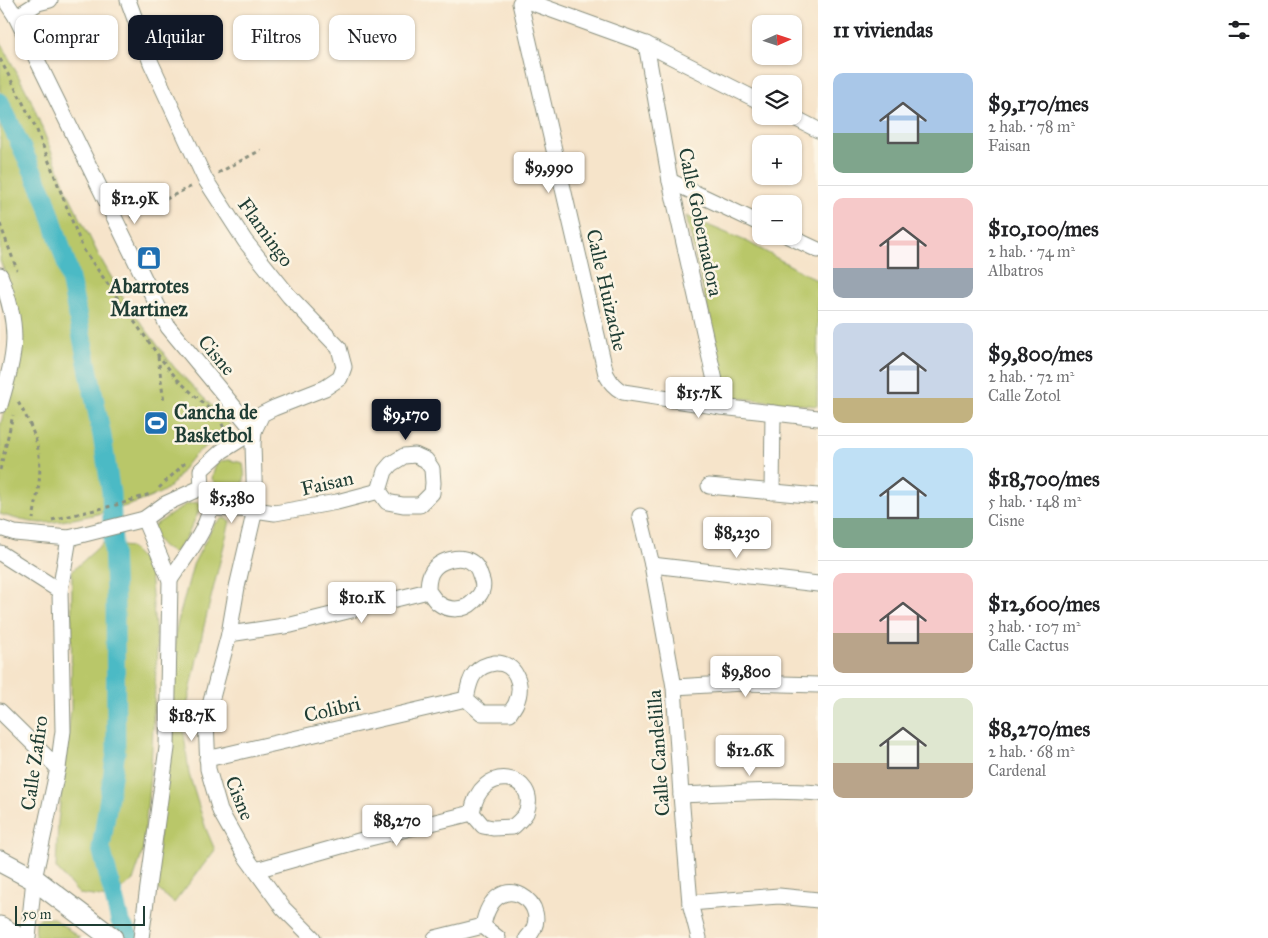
<!DOCTYPE html>
<html lang="es">
<meta charset="utf-8">
<style>
:root{--surface:#fff;--page:#f6f6f6;--text:#202124;--muted:#757577;--line:#e0e0e0;--accent:#111827}
body{margin:0;font-family:"IM FELL Great Primer",serif;background:var(--page);color:var(--text);height:100vh;display:flex;flex-direction:column;font-size:19px;white-space:nowrap}
*{box-sizing:border-box;margin:0}
p{font-size:16px;color:var(--muted)}
.icon{flex:none;width:28px;height:28px;fill:none;stroke:currentColor;stroke-width:2;stroke-linecap:round;stroke-linejoin:round}
.map{position:relative;flex:1;overflow:hidden}
.drawer{display:flex;flex-direction:column;background:var(--surface);width:450px}
.drawer>*{flex:none}
.top-card{position:absolute;left:15px;top:15px;width:475px;height:45px;display:flex;gap:10px}
.needle{width:32px;rotate:87deg}
.controls{position:absolute;left:752px;top:15px;display:grid;gap:10px}
.controls a{display:grid;place-items:center;width:50px;height:50px;border-radius:10px;background:var(--surface);box-shadow:0 1px 4px #0004;font-size:25px}
.scale{position:absolute;left:15px;bottom:12px;width:130px;box-sizing:border-box;padding-left:5px;border:2px solid #1f3d34;border-top:0;font-size:14px;line-height:18px;white-space:nowrap;color:#1f3d34;-webkit-text-stroke:4px #fcf5e5;paint-order:stroke}
.price{position:absolute;translate:-50% -42px;padding:0 11px;border-radius:5px;background:#fff;color:#222;font-size:16px;line-height:32px;filter:drop-shadow(0 1px 2px #0008)}
.price::after{content:'';position:absolute;left:50%;top:30px;width:15px;height:11px;margin-left:-8px;background:inherit;clip-path:polygon(0 0,100% 0,50% 100%)}
.price.active{background:var(--accent);color:#fff}
ul{padding:0;list-style:none}
li{display:flex;align-items:center;gap:15px;height:125px;padding:0 15px}
li+li{border-top:1px solid var(--line)}
li span{display:grid;place-items:center;flex:none;width:140px;height:100px;border-radius:10px;color:#555}
li>.icon{margin-inline-start:auto}
span .icon{width:60px;height:60px;fill:#fffc;stroke-width:1}
li b{font-size:21px}
h2{display:flex;justify-content:space-between;align-items:center;height:60px;padding:0 15px;font-size:21px}
.tag{padding:0 18px;border-radius:10px;background:var(--surface);box-shadow:0 1px 4px #0004;font-size:18px;line-height:45px}
.tag.active{background:var(--accent);color:#fff}
main{display:flex;flex:1;min-height:0}
.map>svg:first-child{display:block}
.green{fill:#b9c769;stroke:#6c824e}
.lines{fill:none;stroke-linecap:round;stroke-linejoin:round}
.canal{stroke:#4cbac5;stroke-width:19}
.street-casing{stroke:#8a907f;stroke-width:17}
.secondary-casing{stroke:#8a907f;stroke-width:23}
.path{stroke:#8a907f;stroke-width:3;stroke-dasharray:4 4;stroke-linecap:butt}
.street{stroke:#fff;stroke-width:15}
.secondary{stroke:#fff;stroke-width:21}
.labels{text-anchor:middle;dominant-baseline:central;stroke-width:5;stroke-linejoin:round;paint-order:stroke}
.street-label{font-size:20px;fill:#1f3d34;stroke:#fcf5e5}
.poi-label{font-size:20px;font-weight:bold;fill:#1f3d34;stroke:#fcf5e5}
</style>
<main>
<div class="map">
<svg width="818" height="938" viewBox="0 0 818 938">
<rect width="100%" height="100%" fill="#fcf5e5"/>
<filter id="ink" filterUnits="userSpaceOnUse"><feTurbulence type="fractalNoise" baseFrequency=".02" numOctaves="2"/><feDisplacementMap in="SourceGraphic" scale="10" xChannelSelector="R" yChannelSelector="G"/><feConvolveMatrix kernelMatrix="1 2 1 2 8 2 1 2 1" color-interpolation-filters="sRGB"/></filter>
<filter id="wash" filterUnits="userSpaceOnUse"><feTurbulence type="fractalNoise" baseFrequency=".0096" numOctaves="4" result="noise"/><feDisplacementMap in="SourceGraphic" scale="20" xChannelSelector="R" yChannelSelector="G"/><feGaussianBlur stdDeviation="1.12" result="paint"/><feColorMatrix in="noise" values="0 0 0 0 0 0 0 0 0 0 0 0 0 0 0 0 0 1.4 0 .05"/><feComposite in="paint" operator="in"/></filter>
<g filter="url(#wash)">
<rect width="100%" height="100%" fill="#f6e4ca"/>
<!-- green -->
<g class="green">
<path d="M0,41L31,100L67,191L98,254L126,303L174,367L232,427L227,436C212,441 196,451 187,464C181,471 176,482 168,488C148,504 67,523 41,523C26,522 13,518 0,514V427L15,365L8,281L0,261Z"/>
<path d="M686,216L748,242L818,281L817,406L728,397Z"/>
<path d="M229,460L243,463C245,478 247,482 234,492L223,491L212,479C215,466 214,461 229,460Z"/>
<path d="M198,502L201,507L186,538L175,553C164,550 153,538 152,527L187,504Z"/>
<path d="M224,518L230,521L204,626L183,725L189,774L206,829L215,850L174,903L155,887L176,629L193,565L214,524Z"/>
<path d="M103,543L130,547L146,563L150,573L157,649L151,765L143,851L133,881L108,898L79,894L56,868L58,822L71,708L72,571Z"/>
<path d="M53,918L80,938H35L36,921L40,919Z"/>
</g>
<g class="lines">
<!-- canal -->
<path class="canal" d="M0,102L45,197L68,269L102,436L111,493L115,597L116,752L101,848L120,921L130,938"/>
</g>
</g>
<g filter="url(#ink)">
<g class="lines">
<defs>
<g id="street">
<path d="M5,0L16,17L168,327L254,431"/>
<path d="M128,0L151,63L205,179L245,241L289,296L339,348L344,367L340,378L325,388L274,408L262,414L254,431L253,444L255,510L237,587L229,634L206,720L208,769L220,811L246,857L283,908L313,938"/>
<path d="M16,17L38,3L50,0"/>
<path d="M646,44L670,181L721,407"/>
<path d="M761,102L646,44L527,1L520,3L606,374C611,383 614,387 623,392L721,407L818,418"/>
<path d="M791,116L818,130"/>
<path d="M670,181L761,224"/>
<path d="M788,236L818,250"/>
<path d="M0,275C21,329 16,351 0,405"/>
<path d="M709,486L818,496"/>
<path d="M202,488L201,470L222,451L254,431"/>
<path d="M772,492L773,413"/>
<path d="M210,508L255,510L275,513L337,502L379,491L385,471L391,464L404,456L415,455L426,460L432,469L433,483L432,493L420,505H403L387,502L379,491"/>
<path d="M640,516L652,565L674,687L681,795L690,903L699,938"/>
<path d="M0,528L15,533L69,538L144,519L165,504L198,489L202,488L210,495C216,521 184,558 170,580"/>
<path d="M0,553L60,591"/>
<path d="M652,565L818,584"/>
<path d="M229,634L291,625L428,591C428,578 430,568 443,562C458,555 475,557 480,575C482,580 484,585 482,590C481,595 476,599 473,602C464,611 448,611 438,603C434,600 431,594 428,591"/>
<path d="M674,687L743,683L818,685"/>
<path d="M0,711L58,768"/>
<path d="M207,759L466,699C468,690 469,680 475,673C480,667 488,664 495,663C516,662 524,685 516,703C515,706 512,709 510,713H482L466,699"/>
<path d="M681,795C726,793 773,789 818,793"/>
<path d="M256,870L366,839L472,813C480,760 541,775 526,813C523,818 517,823 513,827L493,828L483,826L472,813"/>
<path d="M690,903L779,896L818,900"/>
<path d="M483,926C495,861 559,906 527,938"/>
<path d="M483,926L498,938"/>
<path d="M28,938L34,879L58,768L63,731L60,591L69,538"/>
<path d="M141,938L167,748L170,580L144,519"/>
<path d="M435,938L483,926"/>
</g>
<g id="secondary">
<path d="M0,861L34,879L112,938"/>
<path d="M0,927L18,938"/>
</g>
</defs>
<!-- street casing -->
<use href="#street" class="street-casing"/>
<!-- secondary casing -->
<use href="#secondary" class="secondary-casing"/>
<!-- path -->
<g class="path">
<path d="M0,59L36,128L83,249L158,355L177,379L220,419L225,431"/>
<path d="M218,173L261,150"/>
<path d="M130,217L192,186"/>
<path d="M0,224L17,270"/>
<path d="M158,356L164,403"/>
<path d="M18,402C45,448 43,468 33,519"/>
<path d="M0,470L13,415"/>
<path d="M159,488L187,461"/>
<path d="M52,520L120,504L150,494"/>
</g>
<!-- street -->
<use href="#street" class="street"/>
<!-- secondary -->
<use href="#secondary" class="secondary"/>
</g>
</g>
<!-- icons -->
<defs>
<symbol id="shop-square" viewBox="-11 -11 22 22"><rect x="-9" y="-9" width="18" height="18" rx="4" fill="#1f6fb2" stroke="#fcf5e5"/><path d="M-5-2.5h2.3a2.7 3.5 0 0 1 5.4 0H5L5.5 6h-11ZM-1.5-2.5h3a1.5 2.3 0 0 0-3 0Z" fill="#fff"/></symbol>
<symbol id="stadium-square" viewBox="-11 -11 22 22"><rect x="-9" y="-9" width="18" height="18" rx="4" fill="#1f6fb2" stroke="#fcf5e5"/><path d="M0-5a6.5 5 0 1 0 0 10a6.5 5 0 1 0 0-10ZM-3.5-1.8h7v3.6h-7Z" fill="#fff"/></symbol>
</defs>
<g fill-rule="evenodd">
<use href="#shop-square" x="135" y="244" width="28" height="28"/>
<use href="#stadium-square" x="142" y="409" width="28" height="28"/>
</g>
<g class="labels">
<!-- street labels -->
<g class="street-label">
<text transform="translate(701 222) rotate(78)">Calle Gobernadora</text>
<text transform="translate(266 232) rotate(54)">Flamingo</text>
<text transform="translate(607 290) rotate(77)">Calle Huizache</text>
<text transform="translate(217 355) rotate(50)">Cisne</text>
<text transform="translate(327 483) rotate(-13)">Faisan</text>
<text transform="translate(332 709) rotate(-13)">Colibri</text>
<text transform="translate(658 753) rotate(-94)">Calle Candelilla</text>
<text transform="translate(34 763) rotate(-82)">Calle Zafiro</text>
<text transform="translate(240 798) rotate(68)">Cisne</text>
</g>
<!-- poi labels -->
<g class="poi-label">
<text x="149" y="286">Abarrotes<tspan x="149" dy="23">Martinez</tspan></text>
<text x="174" y="412" text-anchor="start">Cancha de<tspan x="174" dy="23">Basketbol</tspan></text>
</g>
</g>
</svg>
<div class="controls">
<a><svg class="needle" viewBox="-14 -14 28 28"><path d="M0-13l5 13h-10z" fill="#e53935"/><path d="M0 13l5-13h-10z" fill="#757577"/></svg></a>
<a><svg class="icon" aria-label="layers" viewBox="0 0 24 24"><path d="M12 4l9 5-9 5-9-5zM3 14l9 5 9-5"/></svg></a>
<a>+</a>
<a>−</a>
</div>
<div class="scale">50 m</div>
<b class="price" style="left:549px;top:194px">$9,990</b>
<b class="price" style="left:135px;top:225px">$12.9K</b>
<b class="price" style="left:699px;top:419px">$15.7K</b>
<b class="price active" style="left:406px;top:441px">$9,170</b>
<b class="price" style="left:232px;top:524px">$5,380</b>
<b class="price" style="left:737px;top:559px">$8,230</b>
<b class="price" style="left:362px;top:624px">$10.1K</b>
<b class="price" style="left:746px;top:698px">$9,800</b>
<b class="price" style="left:192px;top:742px">$18.7K</b>
<b class="price" style="left:750px;top:777px">$12.6K</b>
<b class="price" style="left:397px;top:847px">$8,270</b>
<div class="top-card">
<a class="tag">Comprar</a>
<a class="tag active">Alquilar</a>
<a class="tag">Filtros</a>
<a class="tag">Nuevo</a>
</div>
</div>
<section class="drawer">
<h2>11 viviendas<svg class="icon" aria-label="filters" viewBox="0 0 24 24"><path d="M4 7h16M4 17h16"/><circle cx="9" cy="7" r="2"/><circle cx="15" cy="17" r="2"/></svg></h2>
<ul>
<li><span style="background:linear-gradient(#a9c7e8 60%,#7fa58c 0)"><svg class="icon" aria-label="home" viewBox="0 0 24 24"><path d="M3 11l9-7 9 7M6 9v11h12V9"/></svg></span><div><b>$9,170/mes</b><p>2 hab. · 78 m²</p><p>Faisan</p></div></li>
<li><span style="background:linear-gradient(#f6c9c9 70%,#9aa5b1 0)"><svg class="icon" aria-label="home" viewBox="0 0 24 24"><path d="M3 11l9-7 9 7M6 9v11h12V9"/></svg></span><div><b>$10,100/mes</b><p>2 hab. · 74 m²</p><p>Albatros</p></div></li>
<li><span style="background:linear-gradient(#c9d6e8 75%,#c2b280 0)"><svg class="icon" aria-label="home" viewBox="0 0 24 24"><path d="M3 11l9-7 9 7M6 9v11h12V9"/></svg></span><div><b>$9,800/mes</b><p>2 hab. · 72 m²</p><p>Calle Zotol</p></div></li>
<li><span style="background:linear-gradient(#bfe0f5 70%,#7fa58c 0)"><svg class="icon" aria-label="home" viewBox="0 0 24 24"><path d="M3 11l9-7 9 7M6 9v11h12V9"/></svg></span><div><b>$18,700/mes</b><p>5 hab. · 148 m²</p><p>Cisne</p></div></li>
<li><span style="background:linear-gradient(#f6c9c9 60%,#b9a48a 0)"><svg class="icon" aria-label="home" viewBox="0 0 24 24"><path d="M3 11l9-7 9 7M6 9v11h12V9"/></svg></span><div><b>$12,600/mes</b><p>3 hab. · 107 m²</p><p>Calle Cactus</p></div></li>
<li><span style="background:linear-gradient(#dfe7d0 65%,#b9a48a 0)"><svg class="icon" aria-label="home" viewBox="0 0 24 24"><path d="M3 11l9-7 9 7M6 9v11h12V9"/></svg></span><div><b>$8,270/mes</b><p>2 hab. · 68 m²</p><p>Cardenal</p></div></li>
</ul>
</section>
</main>
